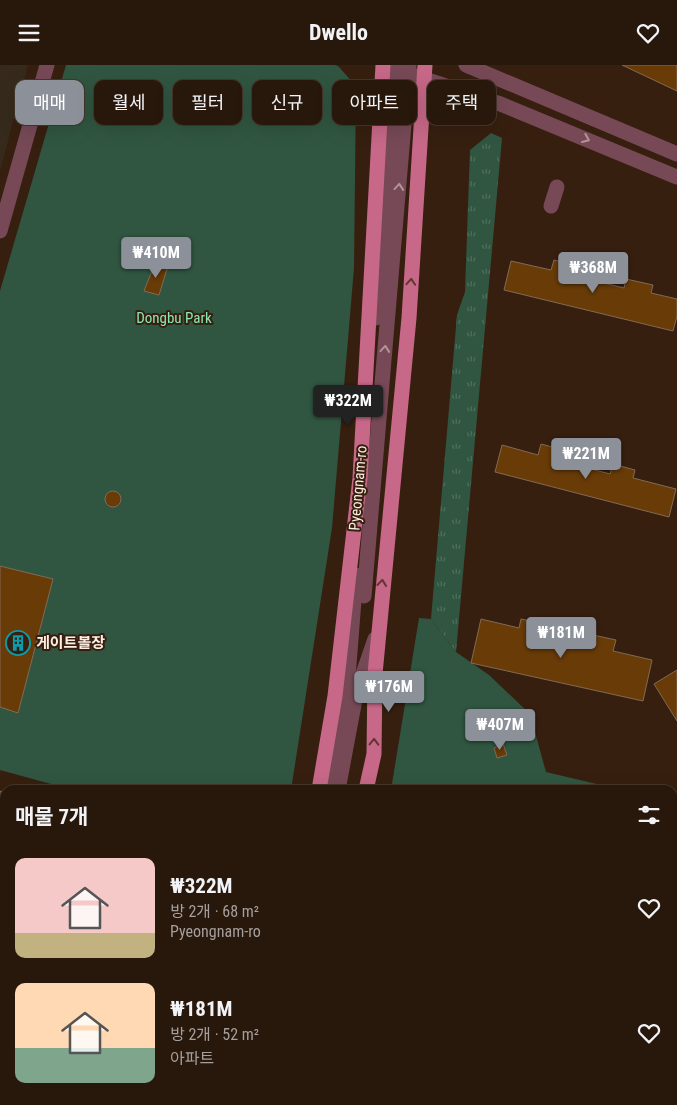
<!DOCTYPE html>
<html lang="ko">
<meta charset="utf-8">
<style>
:root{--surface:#28170b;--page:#342419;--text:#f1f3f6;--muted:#a59f9d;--line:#44362c;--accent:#8c9099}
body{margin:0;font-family:"Roboto Condensed","Noto Sans KR",sans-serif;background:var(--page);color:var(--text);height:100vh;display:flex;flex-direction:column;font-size:19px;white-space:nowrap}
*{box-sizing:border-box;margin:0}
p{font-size:16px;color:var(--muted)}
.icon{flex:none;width:28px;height:28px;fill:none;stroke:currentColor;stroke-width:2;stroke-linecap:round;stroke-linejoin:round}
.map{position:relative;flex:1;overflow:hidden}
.side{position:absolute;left:0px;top:720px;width:678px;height:320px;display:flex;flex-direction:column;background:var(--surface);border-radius:15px 15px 0 0;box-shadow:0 5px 20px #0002,0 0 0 1px var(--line)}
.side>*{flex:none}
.top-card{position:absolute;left:15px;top:15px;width:648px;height:45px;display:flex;gap:10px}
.price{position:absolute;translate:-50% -42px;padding:0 11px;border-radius:5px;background:var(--accent);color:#fff;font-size:16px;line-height:32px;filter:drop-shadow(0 1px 2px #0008)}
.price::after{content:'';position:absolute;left:50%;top:30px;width:15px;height:11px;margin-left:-8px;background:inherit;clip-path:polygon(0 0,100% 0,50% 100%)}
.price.current{background:#222;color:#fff}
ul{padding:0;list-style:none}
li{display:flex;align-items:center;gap:15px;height:125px;padding:0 15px}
li span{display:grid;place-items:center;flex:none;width:140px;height:100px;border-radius:10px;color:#555}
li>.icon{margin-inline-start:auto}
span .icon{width:60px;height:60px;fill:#fffc;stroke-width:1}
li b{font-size:21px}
h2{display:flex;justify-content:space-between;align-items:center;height:60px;padding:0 15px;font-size:21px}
.tag{padding:0 18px;border-radius:10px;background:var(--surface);box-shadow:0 5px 20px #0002,0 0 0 1px var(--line);font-size:18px;line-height:45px}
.tag.current{background:var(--accent);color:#fff}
header{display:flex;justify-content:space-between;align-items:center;height:65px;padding:0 15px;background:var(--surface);font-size:22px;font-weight:700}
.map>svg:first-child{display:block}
.education{fill:#362a1c}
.grass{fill:url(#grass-tufts)}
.green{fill:#305641}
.building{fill:#683b07;stroke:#826a55}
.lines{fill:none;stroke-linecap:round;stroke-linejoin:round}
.minor{stroke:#774957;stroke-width:15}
.major{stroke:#c76888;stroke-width:15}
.oneway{stroke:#b39396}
.oneway2{stroke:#623533}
.labels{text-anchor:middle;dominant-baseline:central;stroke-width:4;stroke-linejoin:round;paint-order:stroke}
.park-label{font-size:15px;fill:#89e8b4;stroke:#361f0f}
.street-label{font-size:15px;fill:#fdede3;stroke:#361f0f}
.poi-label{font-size:15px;font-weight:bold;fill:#fdede3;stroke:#361f0f;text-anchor:start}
</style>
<header><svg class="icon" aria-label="menu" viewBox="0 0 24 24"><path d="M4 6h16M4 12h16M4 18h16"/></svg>Dwello<svg class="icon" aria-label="heart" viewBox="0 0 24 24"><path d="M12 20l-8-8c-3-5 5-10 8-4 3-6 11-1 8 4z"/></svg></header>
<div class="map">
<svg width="677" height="1040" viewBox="0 0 677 1040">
<defs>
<pattern id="grass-tufts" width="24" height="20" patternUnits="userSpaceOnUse" patternTransform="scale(1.25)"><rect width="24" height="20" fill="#305641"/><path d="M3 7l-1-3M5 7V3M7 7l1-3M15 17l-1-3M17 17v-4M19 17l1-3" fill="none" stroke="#4f6f5c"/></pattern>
</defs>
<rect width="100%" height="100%" fill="#361f0f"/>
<!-- education -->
<path class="education" d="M0,0H28L0,106Z"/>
<!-- grass -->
<g class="grass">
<path d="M491,68L502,73L456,587L431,554L457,250L465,227L470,85Z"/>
<path d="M176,1035H215L214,1040H174Z"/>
<path d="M324,1035H353L352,1040H323Z"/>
</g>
<!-- green -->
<g class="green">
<path d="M66,0H335L338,1L356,21L354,203L332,463L291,725H73L0,705V226Z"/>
<path d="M419,553L431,554L456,587L489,610L530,649L546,707L622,725H391Z"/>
<path d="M672,737L677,738V780L673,779Z"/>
</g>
<!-- building -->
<g class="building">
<path d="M622,0H677V26Z"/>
<path d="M554,195L585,203L583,213L624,223L626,214L653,220L651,228L677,234V251L673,266L504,225L511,196L551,205Z"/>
<path d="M155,198L168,201L159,230L144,226Z"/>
<path d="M541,379L560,384L558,395L610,409L613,399L635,405L633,413L676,424L669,452L495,407L502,380L538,390Z"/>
<circle cx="113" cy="434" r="8"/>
<path d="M0,501L53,514L18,648L0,642Z"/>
<path d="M481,554L519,563L521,554L546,559L543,569L582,577L584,568L616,575L613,586L652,595L643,636L471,598Z"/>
<path d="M677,605V656L654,619Z"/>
<path d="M482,655L489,660L484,669L476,663Z"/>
<path d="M497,663L502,671L493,677L487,669Z"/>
<path d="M503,679L507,690L497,693L494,683Z"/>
<path d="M0,726L5,728V757L0,756Z"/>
<path d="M672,840L677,847V852L672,855Z"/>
<path d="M0,998L5,999V1028L0,1026Z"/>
<path d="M677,1026V1040H654L662,1035H672V1028Z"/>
<path d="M32,1035H128L127,1040H51Z"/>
<path d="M592,1035H631L634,1040H595Z"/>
</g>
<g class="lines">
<!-- minor -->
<g class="minor">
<path d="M466,0L677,89"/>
<path d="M413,10L498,38L677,112"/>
<path d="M551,141L557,122"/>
<path d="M0,166L47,0"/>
<path d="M376,253L396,0"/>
<path d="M364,531L409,0"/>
<path d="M327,725L347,625L356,510"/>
<path d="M338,725L356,629L375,574"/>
<path d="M270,1040L271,1035"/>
<path d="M413,1040V1035"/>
</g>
<!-- major -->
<g class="major">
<path d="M319,725L335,631L360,413L383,0"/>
<path d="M366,725L374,689L375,609L409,253L425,0"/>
<path d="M245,1040L246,1035"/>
<path d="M292,1040L293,1035"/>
</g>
</g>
<!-- one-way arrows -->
<defs><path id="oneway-chevron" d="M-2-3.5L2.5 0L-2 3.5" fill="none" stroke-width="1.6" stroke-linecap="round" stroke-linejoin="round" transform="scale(1.25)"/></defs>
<g class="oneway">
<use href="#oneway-chevron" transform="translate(586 74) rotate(23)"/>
<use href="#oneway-chevron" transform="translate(399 122) rotate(-85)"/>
<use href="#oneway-chevron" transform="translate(385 284) rotate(-85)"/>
</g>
<g class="oneway2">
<use href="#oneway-chevron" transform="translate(411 217) rotate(-86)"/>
<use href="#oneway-chevron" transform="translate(382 518) rotate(-84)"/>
<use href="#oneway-chevron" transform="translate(374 677) rotate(-89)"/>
</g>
<!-- icons -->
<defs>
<symbol id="building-ring" viewBox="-11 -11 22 22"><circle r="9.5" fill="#361f0f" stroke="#0f9aa8" stroke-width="1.5"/><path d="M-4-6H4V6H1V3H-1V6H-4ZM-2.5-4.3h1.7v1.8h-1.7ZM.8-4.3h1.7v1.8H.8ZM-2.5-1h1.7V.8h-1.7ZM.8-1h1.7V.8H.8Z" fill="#0f9aa8"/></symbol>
</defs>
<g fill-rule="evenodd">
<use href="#building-ring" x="4" y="564" width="28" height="28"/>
</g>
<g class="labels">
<!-- park labels -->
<g class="park-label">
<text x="174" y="253">Dongbu Park</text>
</g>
<!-- street labels -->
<g class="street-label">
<text transform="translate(358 423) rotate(-85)">Pyeongnam-ro</text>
</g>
<!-- poi labels -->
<g class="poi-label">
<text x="36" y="578">게이트볼장</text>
</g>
</g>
</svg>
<b class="price" style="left:156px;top:214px">₩410M</b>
<b class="price" style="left:593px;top:229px">₩368M</b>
<b class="price current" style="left:348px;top:362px">₩322M</b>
<b class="price" style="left:586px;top:415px">₩221M</b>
<b class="price" style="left:561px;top:594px">₩181M</b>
<b class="price" style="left:389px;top:648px">₩176M</b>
<b class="price" style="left:500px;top:686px">₩407M</b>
<div class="top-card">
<a class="tag current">매매</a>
<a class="tag">월세</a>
<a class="tag">필터</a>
<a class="tag">신규</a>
<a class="tag">아파트</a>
<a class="tag">주택</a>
</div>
<section class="side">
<h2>매물 7개<svg class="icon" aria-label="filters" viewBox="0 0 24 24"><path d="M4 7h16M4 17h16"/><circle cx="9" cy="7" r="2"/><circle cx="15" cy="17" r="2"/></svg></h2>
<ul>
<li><span style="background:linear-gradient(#f6c9c9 75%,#c2b280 0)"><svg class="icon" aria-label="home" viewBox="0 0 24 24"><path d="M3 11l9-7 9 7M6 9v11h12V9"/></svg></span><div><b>₩322M</b><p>방 2개 · 68 m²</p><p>Pyeongnam-ro</p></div><svg class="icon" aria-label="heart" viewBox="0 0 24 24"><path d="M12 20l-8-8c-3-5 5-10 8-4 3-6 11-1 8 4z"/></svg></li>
<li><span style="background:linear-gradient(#ffd9b3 65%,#7fa58c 0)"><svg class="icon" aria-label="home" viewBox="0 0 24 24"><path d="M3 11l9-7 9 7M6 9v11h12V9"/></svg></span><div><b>₩181M</b><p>방 2개 · 52 m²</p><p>아파트</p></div><svg class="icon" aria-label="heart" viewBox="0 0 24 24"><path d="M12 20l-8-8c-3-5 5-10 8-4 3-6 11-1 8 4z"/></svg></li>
</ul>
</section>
</div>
